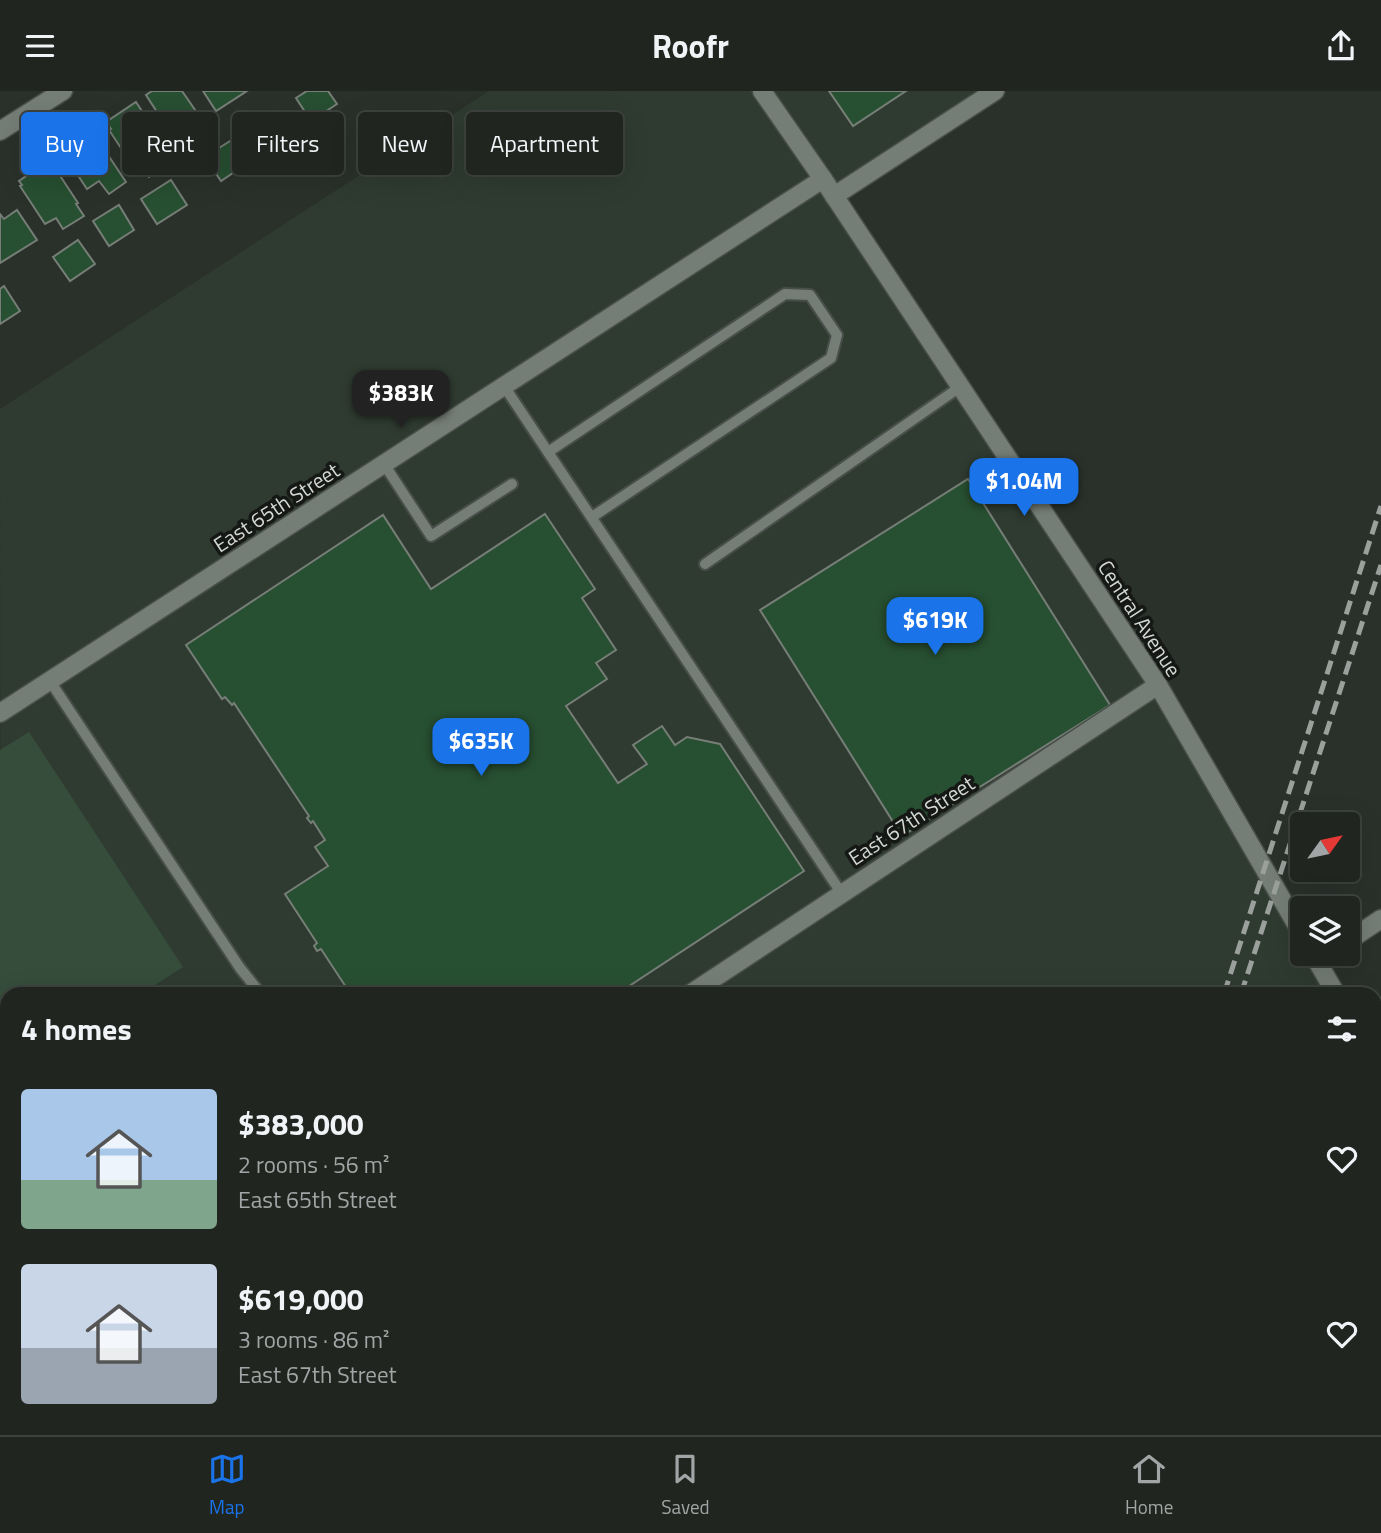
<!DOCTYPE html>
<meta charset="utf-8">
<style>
:root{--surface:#202520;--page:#282d29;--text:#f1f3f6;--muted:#a2a5a5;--line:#3d423e;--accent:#1a73e8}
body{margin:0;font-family:"Titillium Web",sans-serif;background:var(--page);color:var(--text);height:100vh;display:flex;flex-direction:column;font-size:26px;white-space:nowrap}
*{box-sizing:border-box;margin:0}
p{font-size:23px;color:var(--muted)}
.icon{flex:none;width:38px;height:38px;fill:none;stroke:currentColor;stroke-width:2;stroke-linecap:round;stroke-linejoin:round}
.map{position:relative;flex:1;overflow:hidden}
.drawer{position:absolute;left:0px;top:896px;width:1382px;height:448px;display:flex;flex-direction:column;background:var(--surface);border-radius:21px 21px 0 0;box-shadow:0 7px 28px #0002,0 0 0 2px var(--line)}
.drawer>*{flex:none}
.top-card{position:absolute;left:21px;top:21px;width:700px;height:63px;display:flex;gap:14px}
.needle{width:46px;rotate:57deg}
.buttons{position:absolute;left:1290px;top:721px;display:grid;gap:14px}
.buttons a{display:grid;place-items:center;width:70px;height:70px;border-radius:7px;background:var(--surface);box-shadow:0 7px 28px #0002,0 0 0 2px var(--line);font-size:35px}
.price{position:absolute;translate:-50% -60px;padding:0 16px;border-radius:14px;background:var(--accent);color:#fff;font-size:23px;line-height:46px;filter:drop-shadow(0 2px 4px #0008)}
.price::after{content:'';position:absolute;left:50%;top:42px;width:21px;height:16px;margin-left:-10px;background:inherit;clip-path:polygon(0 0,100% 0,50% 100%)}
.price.selected{background:#222;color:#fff}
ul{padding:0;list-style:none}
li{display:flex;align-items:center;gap:21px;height:175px;padding:0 21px}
li span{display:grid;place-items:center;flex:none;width:196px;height:140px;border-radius:7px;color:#555}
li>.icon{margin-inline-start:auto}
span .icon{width:84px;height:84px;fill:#fffc;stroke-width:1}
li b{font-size:30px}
h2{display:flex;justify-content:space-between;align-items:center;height:84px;padding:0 21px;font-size:30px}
.pill{padding:0 24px;border-radius:7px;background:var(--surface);box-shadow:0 7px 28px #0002,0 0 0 2px var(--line);font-size:24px;line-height:63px}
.pill.selected{background:var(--accent);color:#fff}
header{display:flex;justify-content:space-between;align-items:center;height:91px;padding:0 21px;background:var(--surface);font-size:32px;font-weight:700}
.tab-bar{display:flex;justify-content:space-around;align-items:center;height:98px;border-top:2px solid var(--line);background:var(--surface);font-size:19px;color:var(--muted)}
.tab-bar a{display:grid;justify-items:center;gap:4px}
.tab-bar .selected{color:var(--accent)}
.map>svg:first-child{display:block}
.built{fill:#2f3b31}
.green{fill:#364d3b}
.building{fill:#274f31;stroke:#767e77;stroke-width:2}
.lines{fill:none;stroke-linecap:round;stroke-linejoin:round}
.service-casing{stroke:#484e49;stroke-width:14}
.minor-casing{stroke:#484e49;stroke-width:21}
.tertiary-casing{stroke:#484e49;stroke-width:21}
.service{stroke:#747d76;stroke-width:10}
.minor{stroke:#747d76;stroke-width:18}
.tertiary{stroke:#747d76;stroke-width:18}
.rail{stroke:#9ba09c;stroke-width:5;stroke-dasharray:14 7;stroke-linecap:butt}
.labels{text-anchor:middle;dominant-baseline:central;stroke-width:7;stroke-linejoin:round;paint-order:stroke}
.street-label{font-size:21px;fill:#d4d8d4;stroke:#151815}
</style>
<header><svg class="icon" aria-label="menu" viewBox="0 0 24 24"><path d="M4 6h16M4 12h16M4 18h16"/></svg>Roofr<svg class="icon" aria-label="share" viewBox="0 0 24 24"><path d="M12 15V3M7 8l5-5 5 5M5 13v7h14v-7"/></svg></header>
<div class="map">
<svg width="1381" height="1344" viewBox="0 0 1381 1344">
<rect width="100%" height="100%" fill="#2a312b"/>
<!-- built -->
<g class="built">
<path d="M489,0H995L834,104L1158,594L1302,843V863H1313L1336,903H7V1337H35L24,1344H1L0,318Z"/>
<path d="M1376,973L1381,983V1344H325L321,1337H1376Z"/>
</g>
<!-- green -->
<path class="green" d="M29,641L183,876L141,903H7V980L0,969V659Z"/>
<!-- building -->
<g class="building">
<path d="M152,0H182L202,29L174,47L146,4Z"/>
<path d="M203,0H247L216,20Z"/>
<path d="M307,0H328L337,13L311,30L296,7Z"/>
<path d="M829,0H906L853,35Z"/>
<path d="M136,11L165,55L151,64L158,75L157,81L149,86L139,71L133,75L109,39L111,38L106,31Z"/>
<path d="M277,20L292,43L266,60L251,36Z"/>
<path d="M91,41L95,47L96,46L126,91L109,103L99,90L87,98L62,60Z"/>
<path d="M230,50L246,73L221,90L205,66Z"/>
<path d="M48,70L51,75L53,74L78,112L76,113L84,125L63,138L56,127L45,133L20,95L22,94L19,90Z"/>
<path d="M171,89L187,114L157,133L141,108Z"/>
<path d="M119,114L134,139L109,155L93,130Z"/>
<path d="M17,119L37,149L0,172V123L4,128Z"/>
<path d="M78,149L95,173L70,190L53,166Z"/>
<path d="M4,195L20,220L0,233V198Z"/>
<path d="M968,388L1110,614L902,745L760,519Z"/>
<path d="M545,423L595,498L582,507L616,559L596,572L607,588L566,615L618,692L647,673L633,654L662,635L675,654L687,646L720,653L804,780L617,903H346L345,902L348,899L321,858L317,860L314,855L317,852L285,803L328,775L315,756L325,749L313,730L311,732L307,727L309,725L234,612L232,614L225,606L222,608L186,554L383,424L431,498Z"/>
<path d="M0,969L7,980V991L0,995Z"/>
<path d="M0,1030H7V1164L0,1163Z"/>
<path d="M761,1337H1042L1040,1344H765Z"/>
</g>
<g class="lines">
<defs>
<g id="service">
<path d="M504,295L842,803"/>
<path d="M548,361L785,203L810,204L837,244L831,267L592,426"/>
<path d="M384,373L431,445L512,393"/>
<path d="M705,473L960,296"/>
<path d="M50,590L240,877L261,903"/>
</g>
<g id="minor">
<path d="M0,40L63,0"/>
<path d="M834,105L995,0"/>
<path d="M0,622L823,88"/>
<path d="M1348,850L1381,828"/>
<path d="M690,903L1158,594"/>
<path d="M24,1344L35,1337"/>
</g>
<g id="tertiary">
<path d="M762,0L823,88L1158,594L1302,843"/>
<path d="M1313,863L1336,903"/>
<path d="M1376,973L1381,983"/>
<path d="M0,1342L1,1344"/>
</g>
</defs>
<!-- service casing -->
<use href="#service" class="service-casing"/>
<!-- minor casing -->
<use href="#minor" class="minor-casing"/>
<!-- tertiary casing -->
<use href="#tertiary" class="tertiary-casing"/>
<!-- service -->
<use href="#service" class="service"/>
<!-- minor -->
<use href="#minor" class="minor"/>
<!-- tertiary -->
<use href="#tertiary" class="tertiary"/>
<!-- rail -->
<g class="rail">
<path d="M1224,903L1381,415"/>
<path d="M1241,903L1381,474"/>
<path d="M1076,1344L1078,1337"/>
<path d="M1093,1344L1096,1337"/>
</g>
</g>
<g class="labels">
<!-- street labels -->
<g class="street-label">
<text transform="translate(276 416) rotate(-33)">East 65th Street</text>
<text transform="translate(1140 527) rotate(57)">Central Avenue</text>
<text transform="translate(911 729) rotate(-33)">East 67th Street</text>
</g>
</g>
</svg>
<div class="buttons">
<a><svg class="needle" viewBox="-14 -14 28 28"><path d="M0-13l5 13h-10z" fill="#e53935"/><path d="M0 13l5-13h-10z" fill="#a2a5a5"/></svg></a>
<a><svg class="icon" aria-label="layers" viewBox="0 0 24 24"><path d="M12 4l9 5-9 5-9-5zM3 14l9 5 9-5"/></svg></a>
</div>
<b class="price selected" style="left:401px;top:339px">$383K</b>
<b class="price" style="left:1024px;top:427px">$1.04M</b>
<b class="price" style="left:935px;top:566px">$619K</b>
<b class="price" style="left:481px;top:687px">$635K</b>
<div class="top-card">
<a class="pill selected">Buy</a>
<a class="pill">Rent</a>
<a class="pill">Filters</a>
<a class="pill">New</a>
<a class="pill">Apartment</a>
</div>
<section class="drawer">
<h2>4 homes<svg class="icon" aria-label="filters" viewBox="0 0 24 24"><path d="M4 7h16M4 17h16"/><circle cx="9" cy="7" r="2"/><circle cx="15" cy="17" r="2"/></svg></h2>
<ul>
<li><span style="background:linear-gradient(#a9c7e8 65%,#7fa58c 0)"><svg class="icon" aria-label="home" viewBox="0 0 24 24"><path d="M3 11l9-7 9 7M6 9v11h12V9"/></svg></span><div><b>$383,000</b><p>2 rooms · 56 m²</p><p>East 65th Street</p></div><svg class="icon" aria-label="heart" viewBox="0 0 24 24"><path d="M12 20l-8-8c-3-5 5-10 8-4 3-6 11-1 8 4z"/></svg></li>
<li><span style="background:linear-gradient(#c9d6e8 60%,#9aa5b1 0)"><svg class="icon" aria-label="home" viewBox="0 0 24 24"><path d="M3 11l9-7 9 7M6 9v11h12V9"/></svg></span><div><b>$619,000</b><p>3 rooms · 86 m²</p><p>East 67th Street</p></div><svg class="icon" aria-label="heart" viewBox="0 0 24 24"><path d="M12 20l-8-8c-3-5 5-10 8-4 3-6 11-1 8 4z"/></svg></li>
</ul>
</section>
</div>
<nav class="tab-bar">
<a class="selected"><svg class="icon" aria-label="map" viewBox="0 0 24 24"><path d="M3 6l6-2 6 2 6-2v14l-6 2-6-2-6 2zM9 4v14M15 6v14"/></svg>Map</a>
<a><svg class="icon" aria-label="saved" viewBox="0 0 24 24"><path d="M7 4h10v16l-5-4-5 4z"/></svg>Saved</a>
<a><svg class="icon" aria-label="home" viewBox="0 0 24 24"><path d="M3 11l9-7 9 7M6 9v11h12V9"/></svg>Home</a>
</nav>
